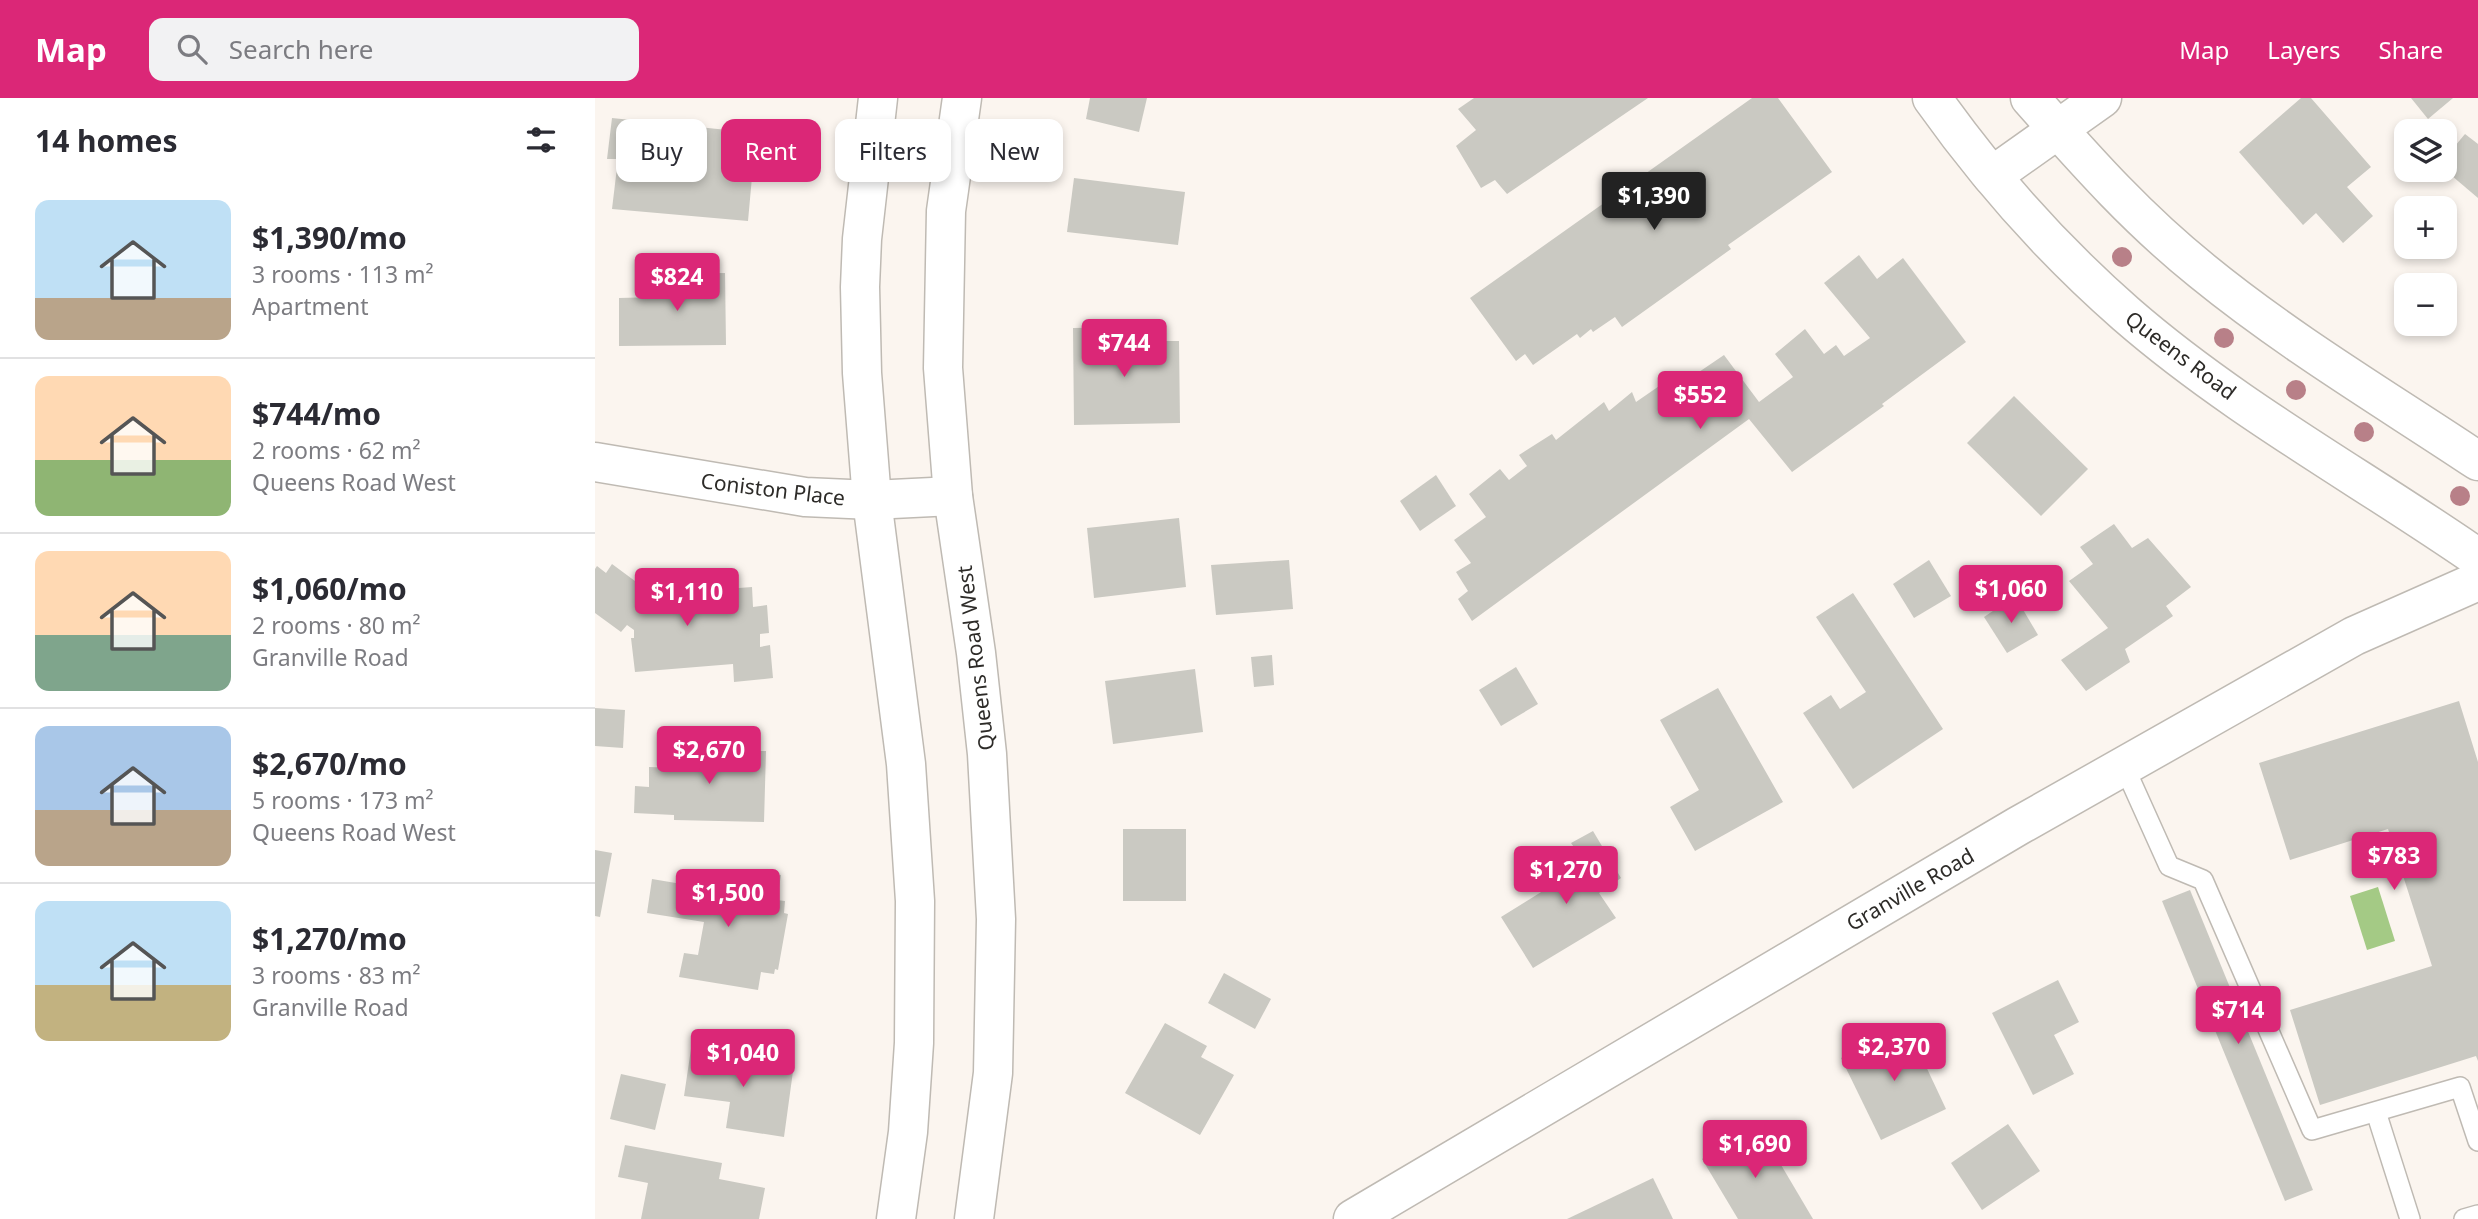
<!DOCTYPE html>
<meta charset="utf-8">
<style>
:root{--surface:#fff;--page:#f2f2f3;--text:#2b2b33;--muted:#7c7c81;--line:#e1e1e2;--accent:#db2777}
body{margin:0;font-family:"Noto Sans",sans-serif;background:var(--page);color:var(--text);height:100vh;display:flex;flex-direction:column;font-size:26px;white-space:nowrap}
*{box-sizing:border-box;margin:0}
p{font-size:23px;color:var(--muted)}
.icon{flex:none;width:38px;height:38px;fill:none;stroke:currentColor;stroke-width:2;stroke-linecap:round;stroke-linejoin:round}
.map{position:relative;flex:1;overflow:hidden}
.details{display:flex;flex-direction:column;background:var(--surface);width:595px}
.details>*{flex:none}
.hud{position:absolute;left:21px;top:21px;width:665px;height:63px;display:flex;gap:14px}
.controls{position:absolute;left:1799px;top:21px;display:grid;gap:14px}
.controls a{display:grid;place-items:center;width:63px;height:63px;border-radius:14px;background:var(--surface);box-shadow:0 4px 10px #0003;font-size:35px}
.price{position:absolute;translate:-50% -60px;padding:0 16px;border-radius:7px;background:var(--accent);color:#fff;font-size:23px;line-height:46px;filter:drop-shadow(0 2px 4px #0008)}
.price::after{content:'';position:absolute;left:50%;top:42px;width:21px;height:16px;margin-left:-10px;background:inherit;clip-path:polygon(0 0,100% 0,50% 100%)}
.price.selected{background:#222;color:#fff}
ul{padding:0;list-style:none}
li{display:flex;align-items:center;gap:21px;height:175px;padding:0 35px}
li+li{border-top:2px solid var(--line)}
li span{display:grid;place-items:center;flex:none;width:196px;height:140px;border-radius:14px;color:#555}
li>.icon{margin-inline-start:auto}
span .icon{width:84px;height:84px;fill:#fffc;stroke-width:1}
li b{font-size:30px}
h2{display:flex;justify-content:space-between;align-items:center;height:84px;padding:0 35px;font-size:30px}
.pill{padding:0 24px;border-radius:14px;background:var(--surface);box-shadow:0 4px 10px #0003;font-size:24px;line-height:63px}
.pill.selected{background:var(--accent);color:#fff}
header{display:flex;align-items:center;gap:42px;box-sizing:border-box;height:98px;padding:0 35px;background:var(--accent);color:#fff}
header strong{font-size:33px}
nav{display:flex;gap:38px;margin-inline-start:auto;font-size:24px}
.search{width:490px;height:63px;background:var(--page);display:flex;align-items:center;gap:18px;box-sizing:border-box;padding:0 24px;border-radius:14px;color:var(--muted);font-size:26px}
main{display:flex;flex:1;min-height:0}
.map>svg:first-child{display:block}
.water{fill:#a4ca85}
.building{fill:#cac9c2}
.lines{fill:none;stroke-linecap:round;stroke-linejoin:round}
.lane-casing{stroke:#bfbab3;stroke-width:22}
.street-casing{stroke:#bfbab3;stroke-width:41}
.secondary-casing{stroke:#bfbab3;stroke-width:41}
.lane{stroke:#fff;stroke-width:19}
.street{stroke:#fff;stroke-width:38}
.secondary{stroke:#fff;stroke-width:38}
.tree{fill:#b88088}
.labels{text-anchor:middle;dominant-baseline:central;stroke-width:5;stroke-linejoin:round;paint-order:stroke}
.street-label{font-size:21px;fill:#2d2b28;stroke:#fff}
</style>
<header>
<strong>Map</strong>
<div class="search"><svg class="icon" aria-label="search" viewBox="0 0 24 24"><circle cx="10" cy="10" r="6"/><path d="M15 15l6 6"/></svg>Search here</div>
<nav><a>Map</a><a>Layers</a><a>Share</a></nav>
</header>
<main>
<section class="details">
<h2>14 homes<svg class="icon" aria-label="filters" viewBox="0 0 24 24"><path d="M4 7h16M4 17h16"/><circle cx="9" cy="7" r="2"/><circle cx="15" cy="17" r="2"/></svg></h2>
<ul>
<li><span style="background:linear-gradient(#bfe0f5 70%,#b9a48a 0)"><svg class="icon" aria-label="home" viewBox="0 0 24 24"><path d="M3 11l9-7 9 7M6 9v11h12V9"/></svg></span><div><b>$1,390/mo</b><p>3 rooms · 113 m²</p><p>Apartment</p></div></li>
<li><span style="background:linear-gradient(#ffd9b3 60%,#8fb573 0)"><svg class="icon" aria-label="home" viewBox="0 0 24 24"><path d="M3 11l9-7 9 7M6 9v11h12V9"/></svg></span><div><b>$744/mo</b><p>2 rooms · 62 m²</p><p>Queens Road West</p></div></li>
<li><span style="background:linear-gradient(#ffd9b3 60%,#7fa58c 0)"><svg class="icon" aria-label="home" viewBox="0 0 24 24"><path d="M3 11l9-7 9 7M6 9v11h12V9"/></svg></span><div><b>$1,060/mo</b><p>2 rooms · 80 m²</p><p>Granville Road</p></div></li>
<li><span style="background:linear-gradient(#a9c7e8 60%,#b9a48a 0)"><svg class="icon" aria-label="home" viewBox="0 0 24 24"><path d="M3 11l9-7 9 7M6 9v11h12V9"/></svg></span><div><b>$2,670/mo</b><p>5 rooms · 173 m²</p><p>Queens Road West</p></div></li>
<li><span style="background:linear-gradient(#bfe0f5 60%,#c2b280 0)"><svg class="icon" aria-label="home" viewBox="0 0 24 24"><path d="M3 11l9-7 9 7M6 9v11h12V9"/></svg></span><div><b>$1,270/mo</b><p>3 rooms · 83 m²</p><p>Granville Road</p></div></li>
</ul>
</section>
<div class="map">
<svg width="1883" height="1121" viewBox="0 0 1883 1121">
<rect width="100%" height="100%" fill="#fbf5ef"/>
<!-- water -->
<path class="water" d="M1783,789L1800,843L1772,852L1755,798Z"/>
<!-- building -->
<g class="building">
<path d="M495,0H552L544,34L491,21Z"/>
<path d="M879,0H1053L912,96L900,82L886,90L861,48L881,32L863,11Z"/>
<path d="M1157,0H1183L1237,74L1133,147L1136,151L1027,229L1020,219L998,234L996,231L985,240L982,236L938,267L930,256L921,263L875,200Z"/>
<path d="M1706,0H1716L1776,69L1752,89L1778,118L1748,145L1721,115L1708,127L1644,54Z"/>
<path d="M1816,0H1858L1833,21Z"/>
<path d="M17,20L161,35L153,123L17,111L23,61H12Z"/>
<path d="M1870,36L1883,46V100L1850,72V60Z"/>
<path d="M479,80L590,94L583,147L472,134Z"/>
<path d="M1264,157L1282,181L1308,160L1371,244L1287,306L1289,308L1197,374L1154,321L877,523L863,501L873,493L861,474L876,465L859,442L891,419L874,396L905,371L914,382L932,368L924,357L957,336L961,342L1009,304L1014,313L1037,294L1041,304L1070,284L1076,293L1129,257L1164,304L1198,279L1180,256L1210,231L1229,256L1241,247L1249,258L1275,240L1229,185Z"/>
<path d="M130,175L131,247L24,248V200L62,199V176Z"/>
<path d="M535,229V243H584L585,325L479,327L478,230Z"/>
<path d="M1419,298L1493,371L1446,418L1372,345Z"/>
<path d="M841,377L861,408L825,433L805,403Z"/>
<path d="M584,420L591,489L499,500L492,430Z"/>
<path d="M1519,426L1537,450L1553,440L1596,489L1571,508L1578,518L1530,551L1535,564L1491,593L1466,562L1513,530L1474,483L1498,466L1485,449Z"/>
<path d="M694,462L698,511L621,517L616,467Z"/>
<path d="M1334,462L1356,498L1319,520L1298,486Z"/>
<path d="M17,466L71,506L117,502V492L157,489L158,509L172,507L174,535L165,536V549L175,547L178,580L139,584L138,566L40,574L36,540H39V532L32,527L26,534L0,515V471L2,468L11,475Z"/>
<path d="M1258,495L1348,631L1258,691L1208,615L1236,597L1245,611L1271,594L1221,519Z"/>
<path d="M1420,498L1443,537L1412,555L1389,519Z"/>
<path d="M677,557L679,587L659,589L656,559Z"/>
<path d="M921,569L943,606L906,628L884,592Z"/>
<path d="M600,571L608,634L518,646L510,583Z"/>
<path d="M1123,590L1188,704L1100,753L1075,709L1104,692L1065,622Z"/>
<path d="M1864,603L1883,664V963L1881,958L1725,1007L1695,912L1837,868L1793,731L1695,762L1664,665Z"/>
<path d="M0,610L30,612L28,650L0,648Z"/>
<path d="M106,644L157,646L156,653H171L169,724L79,722V717L39,715L40,688L54,689V669L82,670V664H106Z"/>
<rect x="528" y="731" width="63" height="72"/>
<path d="M998,733L1026,780L1004,795L1021,820L938,870L906,819L991,766L976,745Z"/>
<path d="M0,752L17,755L5,819L0,818Z"/>
<path d="M156,772L186,777L182,802L190,803L189,815L193,816L183,872L180,871L179,876L166,874L163,892L84,879L89,855L103,857L109,824L52,815L57,781L152,797Z"/>
<path d="M1595,792L1718,1092L1690,1103L1567,803Z"/>
<path d="M629,875L676,901L660,931L613,905Z"/>
<path d="M1463,882L1484,924L1459,937L1479,976L1438,997L1397,915Z"/>
<path d="M570,925L612,948L606,959L639,977L605,1037L530,995Z"/>
<path d="M1312,928L1351,1011L1286,1042L1246,960Z"/>
<path d="M96,951L199,966L189,1039L131,1030L135,1004L89,998Z"/>
<path d="M26,976L71,986L60,1032L15,1021Z"/>
<path d="M1413,1026L1445,1073L1387,1112L1356,1065Z"/>
<path d="M1163,1028L1218,1121H1143L1107,1061Z"/>
<path d="M30,1047L127,1065L124,1081L170,1090L164,1121H46L53,1085L23,1079Z"/>
<path d="M1058,1080L1078,1121H972Z"/>
</g>
<g class="lines">
<defs>
<g id="lane">
<path d="M1529,668L1574,768L1608,782L1717,1032L1865,989L1883,1043"/>
<path d="M1781,1014L1815,1121"/>
<path d="M1869,1121L1883,1117"/>
</g>
<g id="street">
<path d="M1397,78L1507,0"/>
<path d="M0,364L210,399L277,402L358,398"/>
<path d="M758,1121L1423,728L1759,538L1883,483"/>
</g>
<g id="secondary">
<path d="M283,0L267,141L265,189L267,275L277,402L311,666L320,803L319,945L313,1034L301,1121"/>
<path d="M367,0L351,113L348,270L358,398L381,555L392,656L401,821L398,975L379,1121"/>
<path d="M1337,0C1393,79 1458,152 1531,216C1639,310 1766,379 1883,460"/>
<path d="M1435,0C1491,63 1541,120 1607,173C1694,244 1790,301 1883,363"/>
</g>
</defs>
<!-- lane casing -->
<use href="#lane" class="lane-casing"/>
<!-- street casing -->
<use href="#street" class="street-casing"/>
<!-- secondary casing -->
<use href="#secondary" class="secondary-casing"/>
<!-- lane -->
<use href="#lane" class="lane"/>
<!-- street -->
<use href="#street" class="street"/>
<!-- secondary -->
<use href="#secondary" class="secondary"/>
</g>
<!-- trees -->
<g class="tree">
<circle cx="1527" cy="159" r="10"/>
<circle cx="1629" cy="240" r="10"/>
<circle cx="1701" cy="292" r="10"/>
<circle cx="1769" cy="334" r="10"/>
<circle cx="1865" cy="398" r="10"/>
</g>
<g class="labels">
<!-- street labels -->
<g class="street-label">
<text transform="translate(1586 257) rotate(37)">Queens Road</text>
<text transform="translate(178 391) rotate(7)">Coniston Place</text>
<text transform="translate(380 560) rotate(-97)">Queens Road West</text>
<text transform="translate(1315 791) rotate(-30)">Granville Road</text>
</g>
</g>
</svg>
<div class="controls">
<a><svg class="icon" aria-label="layers" viewBox="0 0 24 24"><path d="M12 4l9 5-9 5-9-5zM3 14l9 5 9-5"/></svg></a>
<a>+</a>
<a>−</a>
</div>
<b class="price selected" style="left:1059px;top:134px">$1,390</b>
<b class="price" style="left:82px;top:215px">$824</b>
<b class="price" style="left:529px;top:281px">$744</b>
<b class="price" style="left:1105px;top:333px">$552</b>
<b class="price" style="left:1416px;top:527px">$1,060</b>
<b class="price" style="left:92px;top:530px">$1,110</b>
<b class="price" style="left:114px;top:688px">$2,670</b>
<b class="price" style="left:1799px;top:794px">$783</b>
<b class="price" style="left:971px;top:808px">$1,270</b>
<b class="price" style="left:133px;top:831px">$1,500</b>
<b class="price" style="left:1643px;top:948px">$714</b>
<b class="price" style="left:1299px;top:985px">$2,370</b>
<b class="price" style="left:148px;top:991px">$1,040</b>
<b class="price" style="left:1160px;top:1082px">$1,690</b>
<div class="hud">
<a class="pill">Buy</a>
<a class="pill selected">Rent</a>
<a class="pill">Filters</a>
<a class="pill">New</a>
</div>
</div>
</main>
